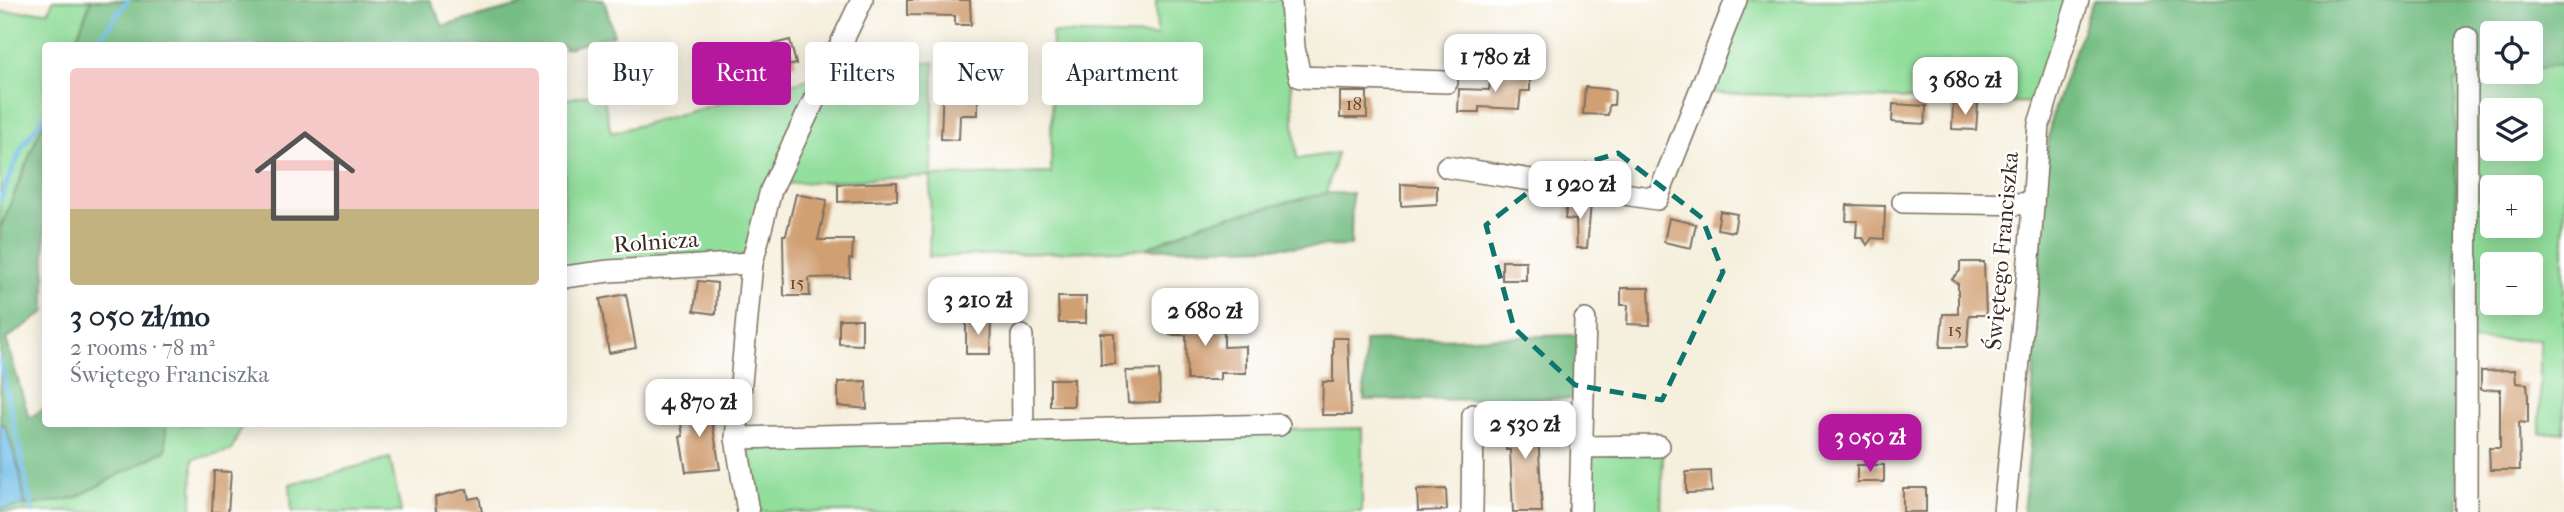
<!DOCTYPE html>
<meta charset="utf-8">
<style>
:root{--surface:#fff;--page:#f2f2f3;--text:#1f2937;--muted:#747a83;--accent:#b5179e}
body{margin:0;font-family:"IM FELL French Canon",serif;background:var(--page);color:var(--text);height:100vh;display:flex;flex-direction:column;font-size:26px;white-space:nowrap}
*{box-sizing:border-box;margin:0}
p{font-size:23px;color:var(--muted)}
.icon{flex:none;width:38px;height:38px;fill:none;stroke:currentColor;stroke-width:2;stroke-linecap:round;stroke-linejoin:round}
.map{position:relative;flex:1;overflow:hidden}
.sheet{position:absolute;left:42px;top:42px;width:525px;height:385px;display:flex;flex-direction:column;background:var(--surface);border-radius:7px;box-shadow:0 4px 18px #0003}
.sheet>*{flex:none}
.banner{position:absolute;left:588px;top:42px;width:665px;height:63px;display:flex;gap:14px}
.buttons{position:absolute;left:2480px;top:21px;display:grid;gap:14px}
.buttons a{display:grid;place-items:center;width:63px;height:63px;border-radius:7px;background:var(--surface);box-shadow:0 4px 18px #0003;font-size:35px}
.price{position:absolute;translate:-50% -60px;padding:0 16px;border-radius:14px;background:#fff;color:#222;font-size:23px;line-height:46px;filter:drop-shadow(0 2px 4px #0008)}
.price::after{content:'';position:absolute;left:50%;top:42px;width:21px;height:16px;margin-left:-10px;background:inherit;clip-path:polygon(0 0,100% 0,50% 100%)}
.price.current{background:var(--accent);color:#fff}
ul{padding:0;list-style:none}
li{display:grid;align-content:center;gap:14px;height:371px;padding:0 28px}
li span{display:grid;place-items:center;height:217px;border-radius:7px;color:#555}
li>.icon{margin-inline-start:auto}
span .icon{width:126px;height:126px;fill:#fffc;stroke-width:1}
li b{font-size:30px}
.tag{padding:0 24px;border-radius:7px;background:var(--surface);box-shadow:0 4px 18px #0003;font-size:24px;line-height:63px}
.tag.current{background:var(--accent);color:#fff}
.map>svg:first-child{display:block}
.green{fill:#92de9b;stroke:#66845c;stroke-width:2;fill-rule:evenodd}
.forest{fill:#75bd83;stroke:#587450;stroke-width:2}
.water{fill:#6bbbe6;stroke:#537282;stroke-width:2}
.lines{fill:none;stroke-linecap:round;stroke-linejoin:round}
.stream{stroke:#6bbbe6;stroke-width:5}
.building{fill:#d09f72}
.minor-casing{stroke:#7c6f61;stroke-width:24}
.minor{stroke:#fff;stroke-width:21}
.marked{fill:none;stroke:#0f766e;stroke-width:5;stroke-dasharray:14 9;stroke-linejoin:round}
.labels{text-anchor:middle;dominant-baseline:central;stroke-width:5;stroke-linejoin:round;paint-order:stroke}
.number-label{font-size:19px;fill:#604733}
.street-label{font-size:23px;fill:#3b2a1e;stroke:#fff}
</style>
<div class="map">
<svg width="2564" height="512" viewBox="0 0 2564 512">
<rect width="100%" height="100%" fill="#fff"/>
<filter id="ink" filterUnits="userSpaceOnUse"><feTurbulence type="fractalNoise" baseFrequency=".0143" numOctaves="2"/><feDisplacementMap in="SourceGraphic" scale="14" xChannelSelector="R" yChannelSelector="G"/><feConvolveMatrix kernelMatrix="1 2 1 2 8 2 1 2 1" color-interpolation-filters="sRGB"/></filter>
<filter id="wash" filterUnits="userSpaceOnUse"><feTurbulence type="fractalNoise" baseFrequency=".00686" numOctaves="4" result="noise"/><feDisplacementMap in="SourceGraphic" scale="28" xChannelSelector="R" yChannelSelector="G"/><feGaussianBlur stdDeviation="1.57" result="paint"/><feColorMatrix in="noise" values="0 0 0 0 0 0 0 0 0 0 0 0 0 0 0 0 0 1.4 0 .05"/><feComposite in="paint" operator="in"/></filter>
<g filter="url(#wash)">
<rect width="100%" height="100%" fill="#f5efdd"/>
<!-- green -->
<g class="green">
<path d="M53,0H91L74,45L46,46L45,118L0,229V12L49,11Z"/>
<path d="M1156,0H1284L1297,159L1337,153L1326,193L1203,223L1145,249L929,257L931,176L782,184L839,63L934,62L932,176L1051,173L1052,33L1157,36Z"/>
<path d="M1744,0H2071L2038,103L1710,93Z"/>
<path d="M2564,64V432L2540,433V339L2457,341L2455,80L2512,72H2530L2531,69ZM2492,110H2530V149H2492ZM2492,187H2530V226H2492ZM2492,264H2530V303H2492Z"/>
<path d="M820,76L747,255L564,272V100L602,91L611,133Z"/>
<path d="M166,424H243L231,451L193,459L192,512H0V509L75,498L166,450Z"/>
<path d="M1362,428V512H760L748,447L759,441Z"/>
<path d="M1588,454H1663L1661,512H1589Z"/>
<path d="M390,458L401,512H292L290,484Z"/>
</g>
<!-- forest -->
<g class="forest">
<path d="M91,0H430L443,26L542,0H604L614,35L564,49V46L74,45Z"/>
<path d="M2093,0H2564V64L2531,69L2530,33H2492V72H2512L2455,80L2458,512H2023L2030,446L2042,199L2051,119Z"/>
<path d="M45,118V312L6,339L29,418L45,408L46,424H166V450L75,498L25,506L20,472L5,425L0,424V229Z"/>
<path d="M1326,193H1352L1351,246L1145,249L1203,223Z"/>
<path d="M1579,335L1578,399L1364,400L1365,341Z"/>
</g>
<!-- water -->
<path class="water" d="M0,424L5,425L20,472L25,506L0,509Z"/>
<g class="lines">
<!-- stream -->
<g class="stream">
<path d="M94,46L128,0"/>
<path d="M0,200L22,147L46,114"/>
<path d="M0,361L33,512"/>
</g>
</g>
<g id="blocks">
<!-- building -->
<g class="building">
<path d="M907,0H970L971,25H955V16L907,15Z"/>
<path d="M790,40L796,64L771,70L766,46Z"/>
<path d="M986,50H1005L1006,66H986Z"/>
<path d="M1491,75H1530V91H1521L1519,109L1479,107V112H1458L1459,89L1489,90Z"/>
<path d="M943,80H969L968,97H978V115H960L959,140L941,139Z"/>
<path d="M1585,87L1615,90L1614,105H1609L1608,115L1583,114Z"/>
<rect x="1340" y="92" width="27" height="26"/>
<path d="M1893,104L1926,106L1925,124L1892,122Z"/>
<path d="M1953,104H1978L1976,130L1952,129Z"/>
<path d="M897,182V200L838,202V184Z"/>
<path d="M1401,184L1437,186V204L1401,206Z"/>
<path d="M796,194L827,200L818,240H853L852,259H849L850,277L809,278L810,296H784L783,235H786Z"/>
<path d="M1567,201L1591,203L1587,248H1577L1576,220L1565,219Z"/>
<path d="M1847,205L1885,206L1884,239L1872,238L1867,245L1863,238H1856L1857,221H1846Z"/>
<path d="M1720,211L1737,214L1734,232L1717,229Z"/>
<path d="M1669,218L1696,224L1691,248L1664,242Z"/>
<rect x="1502" y="261" width="24" height="19"/>
<path d="M1960,262H1984L1986,315H1969L1967,347H1940L1943,314H1958V284L1952,279L1960,271Z"/>
<path d="M698,281L717,283L716,314L694,311Z"/>
<path d="M1621,288H1649L1650,325L1627,324L1628,305H1621Z"/>
<path d="M626,294L636,348L609,353L600,299Z"/>
<path d="M1058,297H1086V323H1059Z"/>
<path d="M1169,297L1185,298L1186,331H1224V347L1246,346V373H1220V380H1187L1186,335H1170Z"/>
<path d="M839,319H862V345L839,344Z"/>
<path d="M991,319L990,354H966V320Z"/>
<path d="M1100,333H1114L1115,364H1101Z"/>
<path d="M1333,338H1348L1351,415H1322L1323,382H1333Z"/>
<path d="M1159,370L1160,402L1128,403L1126,371Z"/>
<path d="M2515,370L2516,383L2527,384L2528,396V423L2519,422L2520,470H2490L2489,448H2500V389L2481,390V371Z"/>
<rect x="1050" y="379" width="24" height="27"/>
<path d="M866,381L867,409L838,406V382Z"/>
<path d="M709,403L720,469L686,472L680,437L683,436L680,418L686,417L684,407Z"/>
<path d="M1537,410L1542,512H1513L1510,450H1506L1508,411Z"/>
<rect x="1857" y="465" width="27" height="17"/>
<path d="M214,471L231,472L228,512H212Z"/>
<path d="M1711,471L1712,492L1686,493V472Z"/>
<rect x="1903" y="488" width="23" height="24"/>
<path d="M467,489L469,499L479,497L482,512H436L435,497Z"/>
<path d="M1446,489L1447,510L1418,511L1417,490Z"/>
</g>
</g>
</g>
<g filter="url(#ink)">
<use href="#blocks" fill-opacity="0" stroke="#7c6f61" stroke-width="2"/>
<g class="lines">
<defs>
<g id="minor">
<path d="M1291,0L1294,48L1300,77L1447,82"/>
<path d="M1447,167L1657,199L1736,0"/>
<path d="M1903,202L2033,204"/>
<path d="M564,277L609,271L752,263"/>
<path d="M1022,336L1023,431"/>
<path d="M736,438L1279,425"/>
<path d="M1582,447L1659,446"/>
<path d="M748,512L736,438L752,263L771,190L862,0"/>
<path d="M1472,512L1473,415"/>
<path d="M1580,512L1585,320"/>
<path d="M2004,512L2029,260L2039,124L2078,0"/>
<path d="M2466,512L2467,38"/>
</g>
</defs>
<!-- minor casing -->
<use href="#minor" class="minor-casing"/>
<!-- minor -->
<use href="#minor" class="minor"/>
</g>
</g>
<!-- marked area -->
<path class="marked" d="M1618,153L1702,218L1723,272L1662,400L1575,385L1514,328L1486,225L1553,173Z"/>
<g class="labels">
<!-- number labels -->
<g class="number-label">
<text x="1354" y="104">18</text>
<text x="797" y="283">15</text>
<text x="1955" y="330">15</text>
</g>
<!-- street labels -->
<g class="street-label">
<text transform="translate(656 242) rotate(-4)">Rolnicza</text>
<text transform="translate(2002 251) rotate(-85)">Świętego Franciszka</text>
</g>
</g>
</svg>
<div class="buttons">
<a><svg class="icon" aria-label="locate" viewBox="0 0 24 24"><circle cx="12" cy="12" r="6"/><path d="M12 2v4M12 18v4M2 12h4M18 12h4"/></svg></a>
<a><svg class="icon" aria-label="layers" viewBox="0 0 24 24"><path d="M12 4l9 5-9 5-9-5zM3 14l9 5 9-5"/></svg></a>
<a>+</a>
<a>−</a>
</div>
<b class="price" style="left:1495px;top:94px">1 780 zł</b>
<b class="price" style="left:1965px;top:117px">3 680 zł</b>
<b class="price" style="left:1580px;top:221px">1 920 zł</b>
<b class="price" style="left:978px;top:337px">3 210 zł</b>
<b class="price" style="left:1205px;top:348px">2 680 zł</b>
<b class="price" style="left:699px;top:439px">4 870 zł</b>
<b class="price" style="left:1525px;top:461px">2 530 zł</b>
<b class="price current" style="left:1870px;top:474px">3 050 zł</b>
<div class="banner">
<a class="tag">Buy</a>
<a class="tag current">Rent</a>
<a class="tag">Filters</a>
<a class="tag">New</a>
<a class="tag">Apartment</a>
</div>
<section class="sheet">
<ul>
<li><span style="background:linear-gradient(#f6c9c9 65%,#c2b280 0)"><svg class="icon" aria-label="home" viewBox="0 0 24 24"><path d="M3 11l9-7 9 7M6 9v11h12V9"/></svg></span><div><b>3 050 zł/mo</b><p>2 rooms · 78 m²</p><p>Świętego Franciszka</p></div></li>
</ul>
</section>
</div>
